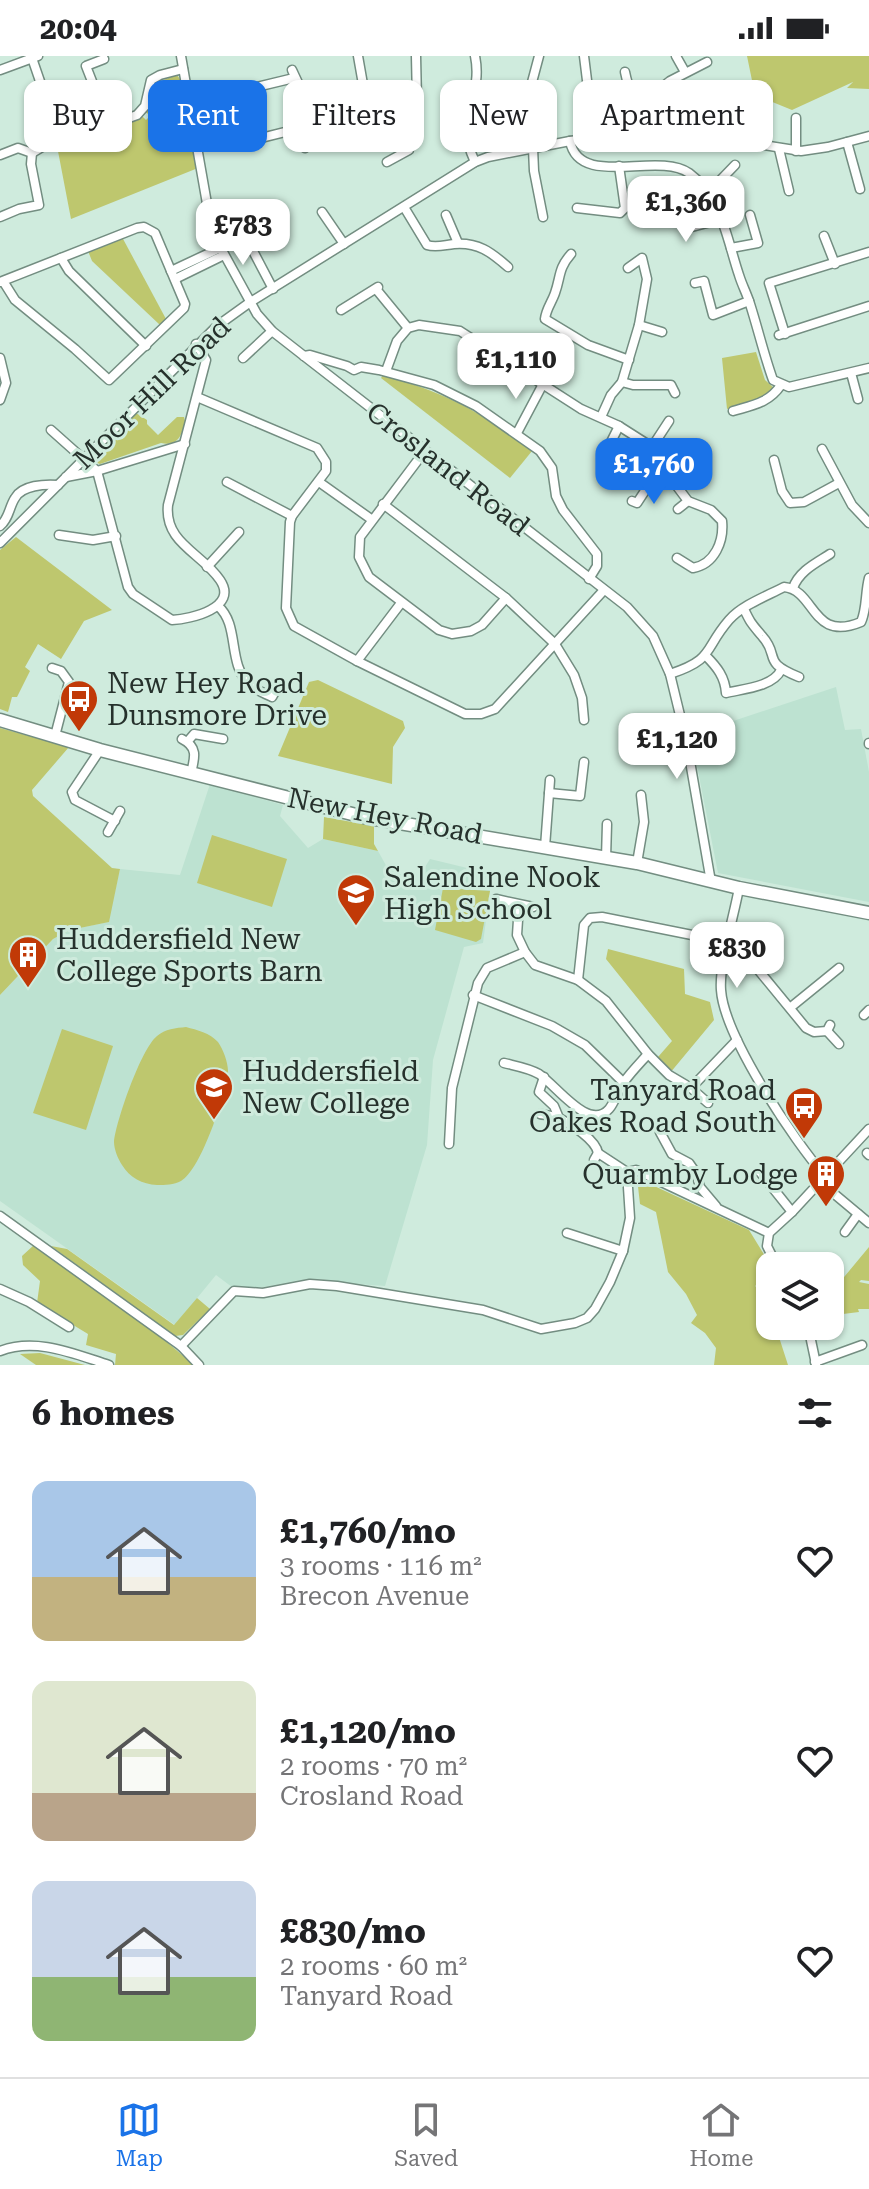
<!DOCTYPE html>
<meta charset="utf-8">
<style>
:root{--surface:#fff;--page:#f2f2f2;--text:#202124;--muted:#757577;--line:#e0e0e0;--accent:#1a73e8}
body{margin:0;font-family:"Roboto Serif",serif;background:var(--page);color:var(--text);height:100vh;display:flex;flex-direction:column;font-size:30px;white-space:nowrap}
*{box-sizing:border-box;margin:0}
p{font-size:26px;color:var(--muted)}
.icon{flex:none;width:44px;height:44px;fill:none;stroke:currentColor;stroke-width:2;stroke-linecap:round;stroke-linejoin:round}
.map{position:relative;height:1309px;overflow:hidden}
.sheet{display:flex;flex-direction:column;background:var(--surface);flex:1}
.sheet>*{flex:none}
.top-card{position:absolute;left:24px;top:24px;width:822px;height:72px;display:flex;gap:16px}
.tools{position:absolute;left:756px;top:1196px;display:grid;gap:16px}
.tools a{display:grid;place-items:center;width:88px;height:88px;border-radius:16px;background:var(--surface);box-shadow:0 2px 6px #0004;font-size:40px}
.price{position:absolute;translate:-50% -68px;padding:0 18px;border-radius:16px;background:#fff;color:#222;font-size:26px;line-height:52px;filter:drop-shadow(0 2px 4px #0008)}
.price::after{content:'';position:absolute;left:50%;top:48px;width:24px;height:18px;margin-left:-12px;background:inherit;clip-path:polygon(0 0,100% 0,50% 100%)}
.price.on{background:var(--accent);color:#fff}
ul{padding:0;list-style:none}
li{display:flex;align-items:center;gap:24px;height:200px;padding:0 32px}
li span{display:grid;place-items:center;flex:none;width:224px;height:160px;border-radius:16px;color:#555}
li>.icon{margin-inline-start:auto}
span .icon{width:96px;height:96px;fill:#fffc;stroke-width:1}
li b{font-size:34px}
h2{display:flex;justify-content:space-between;align-items:center;height:96px;padding:0 32px;font-size:34px}
.pill{padding:0 28px;border-radius:16px;background:var(--surface);box-shadow:0 2px 6px #0004;font-size:28px;line-height:72px}
.pill.on{background:var(--accent);color:#fff}
.status{display:flex;justify-content:space-between;align-items:center;height:56px;padding:0 40px;background:var(--surface);direction:ltr}
.status svg{height:22px;fill:currentColor}
.menu{display:flex;justify-content:space-around;align-items:center;height:112px;border-top:2px solid var(--line);background:var(--surface);font-size:22px;color:var(--muted)}
.menu a{display:grid;justify-items:center;gap:4px}
.menu .on{color:var(--accent)}
.map>svg:first-child{display:block}
.built{fill:#bde2d1}
.green{fill:#bec76e}
.lines{fill:none;stroke-linecap:round;stroke-linejoin:round}
.minor-casing{stroke:#738d81;stroke-width:11}
.highway-casing{stroke:#738d81;stroke-width:15}
.minor{stroke:#fff;stroke-width:8}
.highway{stroke:#fff;stroke-width:12}
.labels{text-anchor:middle;dominant-baseline:central;stroke-width:6;stroke-linejoin:round;paint-order:stroke}
.street-label{font-size:28px;fill:#26312c;stroke:#cfebdd}
.poi-label{font-size:28px;fill:#26312c;stroke:#cfebdd;text-anchor:start}
</style>
<div class="status"><b>20:04</b><svg viewBox="0 0 49 12"><path d="M0 12V9h3v3zM5 12V6h3v6zM10 12V3h3v9zM15 12V0h3v12zM26 1h20v11H26zM47 4h2v5h-2z"/></svg></div>
<div class="map">
<svg width="869" height="1309" viewBox="0 0 869 1309">
<rect width="100%" height="100%" fill="#cfebdd"/>
<!-- built -->
<g class="built">
<path d="M836,631L845,674L861,673L869,716V846L718,817L691,679Z"/>
<path d="M210,728L283,749L280,760L308,792L323,783L378,795L388,813L420,819L430,803L492,818L483,887L464,891L433,1004L427,1089L385,1230L300,1224L264,1231H232L216,1219L175,1269L0,1145V939L53,883L70,874L108,866L120,813L180,819Z"/>
</g>
<!-- green -->
<g class="green">
<path d="M747,0H869V33L847,32L853,26L792,54L755,39Z"/>
<path d="M177,19L180,23L198,112L71,163L57,90L142,60L146,64L150,60L146,56L149,51L160,55L164,49L153,44L150,39L155,27Z"/>
<path d="M122,181L166,263L160,269L92,205L88,195Z"/>
<path d="M756,296L765,324L774,332L771,339L727,353L722,302Z"/>
<path d="M383,319C446,337 480,355 532,395L510,422L381,322Z"/>
<path d="M136,357L147,364V368L158,379L177,361H184L185,365C182,379 178,391 161,387L100,408L94,406L95,397Z"/>
<path d="M16,481L112,554L84,565L61,603L38,588L25,611L30,615L17,641H12L8,656L0,653V494Z"/>
<path d="M318,624L403,665L405,672L393,691L392,728L278,700L309,626Z"/>
<path d="M0,672L69,691L32,734L33,740L112,812L120,813L109,866L70,874L53,883L0,939Z"/>
<path d="M324,761L374,770V788L378,795L323,783Z"/>
<path d="M212,779L287,803L272,851L197,827Z"/>
<path d="M443,832L490,835L481,883L476,886L435,874Z"/>
<path d="M608,893L684,913L685,938L710,946L714,964L670,1017L658,1001L672,985L606,903Z"/>
<path d="M186,971C197,974 210,977 218,986C223,993 228,1006 228,1015C226,1038 201,1114 181,1125C174,1129 165,1129 157,1129C142,1128 130,1122 122,1109C118,1103 114,1093 114,1086C116,1065 141,993 157,980C165,973 176,972 186,971Z"/>
<path d="M62,973L113,990L86,1074L33,1057Z"/>
<path d="M637,1122L749,1174L771,1210L770,1219L755,1230L770,1241V1270H783L778,1278L788,1309H714L716,1292L705,1277L691,1267L697,1259L686,1238L668,1216L656,1156L640,1148Z"/>
<path d="M34,1189L143,1266L194,1309H115L116,1298L86,1289L88,1278L37,1247L40,1225L23,1209L22,1200Z"/>
<path d="M51,1190L67,1193L174,1269L197,1242L210,1253L183,1279L175,1280Z"/>
<path d="M869,1191V1225L861,1224L859,1226L869,1228V1253H858L859,1256L835,1259L830,1238Z"/>
<path d="M40,1297L85,1309H36L20,1298Z"/>
</g>
<g class="lines">
<defs>
<g id="minor">
<path d="M181,0L212,176L257,258L272,275L304,300L627,551L653,580L670,618L687,688L711,826"/>
<path d="M358,0L364,34L373,51L412,58"/>
<path d="M475,0C484,44 452,57 475,106"/>
<path d="M584,0L594,81"/>
<path d="M676,0L685,16"/>
<path d="M32,2L43,34"/>
<path d="M0,14L38,0"/>
<path d="M292,14L299,29"/>
<path d="M625,16C630,41 633,37 656,44"/>
<path d="M95,33L86,10L104,3"/>
<path d="M190,43L226,36L232,37L294,22"/>
<path d="M535,48L527,45L539,0"/>
<path d="M300,61L305,92"/>
<path d="M796,62V95"/>
<path d="M659,78L656,36L670,25L707,6"/>
<path d="M196,84L219,79L245,86L301,72"/>
<path d="M570,85C579,133 657,95 689,117C722,141 727,184 739,219C742,229 747,238 750,248C758,273 764,299 773,324L789,331L869,312"/>
<path d="M847,86L860,133"/>
<path d="M533,92L534,115L543,161"/>
<path d="M779,93L789,135"/>
<path d="M0,99L18,92L32,97L47,88L66,85L137,59L145,50L151,24L160,19L183,13"/>
<path d="M387,106L409,94L410,65L417,45L416,0"/>
<path d="M708,137L735,109"/>
<path d="M681,150L688,172L722,163"/>
<path d="M404,151L427,189C436,192 444,189 454,188C478,186 491,196 508,211"/>
<path d="M577,152L620,157L625,152L619,110"/>
<path d="M322,156L344,188"/>
<path d="M446,159L458,187"/>
<path d="M0,161L19,153L39,149L31,108L32,97"/>
<path d="M242,174L273,233"/>
<path d="M824,180L835,208"/>
<path d="M731,192L758,187L750,159"/>
<path d="M571,198C558,213 561,220 555,237C552,246 546,253 545,263L588,289L629,304"/>
<path d="M61,202L69,215L146,290"/>
<path d="M171,215L218,193"/>
<path d="M175,223L222,200"/>
<path d="M0,226L137,172L144,171L155,177L185,248L184,252L109,324L75,293L15,244L3,225"/>
<path d="M695,227L704,225L713,259L749,245"/>
<path d="M376,233L408,272"/>
<path d="M341,254L378,231"/>
<path d="M639,269L662,276"/>
<path d="M785,278L769,227L869,196"/>
<path d="M779,279L869,250"/>
<path d="M304,300L310,299L347,310L354,314L361,311L379,314L434,329L476,350L540,395L552,412L556,440L563,454L597,498V510L589,523"/>
<path d="M0,302L6,327L0,344"/>
<path d="M243,302L272,275"/>
<path d="M386,315L397,285L408,272L419,269L460,275L581,353L619,370L652,391L664,413L688,445L711,454L722,465C724,485 715,508 693,512L677,502"/>
<path d="M851,317L858,343"/>
<path d="M622,326L633,329H671L675,337"/>
<path d="M197,341L317,392L326,406V415L292,460L290,466L286,552L294,570L357,605L465,658H481L495,653L604,534"/>
<path d="M733,355C753,349 769,347 781,329"/>
<path d="M601,361L611,339L622,326L639,269L647,223L642,202L628,212"/>
<path d="M51,374L97,415L128,531L133,538L172,564C191,563 239,552 220,524C202,497 164,487 168,449L206,304L196,288"/>
<path d="M517,377L543,328"/>
<path d="M652,391L669,365"/>
<path d="M822,393L852,449L869,467"/>
<path d="M424,396L360,481L359,501L369,521L439,574L452,578L471,575L482,569L506,542"/>
<path d="M774,404L782,435L790,447L804,446L839,427"/>
<path d="M602,415L609,390L619,370"/>
<path d="M66,421L97,415L185,388"/>
<path d="M227,426L292,460"/>
<path d="M319,426L371,463"/>
<path d="M632,445L637,447L652,424L664,413"/>
<path d="M383,448L506,542L555,588L574,619L582,642L584,664"/>
<path d="M678,453L688,445"/>
<path d="M0,470C9,463 9,451 15,442C22,429 45,428 58,429"/>
<path d="M59,479L93,484L116,480"/>
<path d="M0,487L217,270L249,247L475,106L488,101L570,85L624,78L720,82L801,95L828,91L869,80"/>
<path d="M207,511L239,476"/>
<path d="M793,532C799,515 816,507 830,498"/>
<path d="M218,550C240,569 227,607 249,628C255,634 264,637 272,641L280,627"/>
<path d="M744,553C751,568 752,568 762,580C781,601 760,605 799,621"/>
<path d="M706,600C717,611 725,621 726,637C742,633 773,631 781,614"/>
<path d="M357,605L401,547"/>
<path d="M52,612L61,615L69,626L55,680"/>
<path d="M670,618C715,603 703,594 729,564C742,549 767,540 784,531C816,534 811,587 861,566C867,553 865,537 869,522"/>
<path d="M182,683C198,691 195,701 191,717"/>
<path d="M188,685L194,678L223,683"/>
<path d="M869,687V688"/>
<path d="M100,694L72,736L75,744L115,765"/>
<path d="M549,737L580,740L584,706"/>
<path d="M108,776L120,755"/>
<path d="M545,791L550,724"/>
<path d="M606,802L607,768"/>
<path d="M637,807L644,766L641,739"/>
<path d="M739,832C734,860 719,908 721,934C724,980 794,1085 825,1120"/>
<path d="M496,843L533,851"/>
<path d="M519,849L517,879L525,896L535,909L578,924L606,945L648,998L669,1019L691,1032L708,1047"/>
<path d="M578,924L584,869L590,862L602,861L737,888L806,972L814,976L827,975L830,969"/>
<path d="M473,939L552,970L585,989L624,1027"/>
<path d="M791,951L839,912"/>
<path d="M864,959L869,954"/>
<path d="M827,975L839,988"/>
<path d="M504,1007C516,1010 529,1012 539,1018C557,1030 589,1076 609,1053C615,1046 618,1034 624,1026C631,1016 640,1007 648,998"/>
<path d="M544,1021L539,1036L554,1050L559,1062"/>
<path d="M691,1032L737,984"/>
<path d="M540,1058C545,1059 554,1060 559,1062C571,1068 596,1084 598,1097"/>
<path d="M660,1076L672,1098L689,1107L696,1117L700,1131L716,1150"/>
<path d="M449,1088L452,1032L478,927L487,912L525,896"/>
<path d="M867,1097L869,1099"/>
<path d="M594,1104L598,1097L627,1116"/>
<path d="M760,1116L792,1156"/>
<path d="M820,1126L869,1167"/>
<path d="M0,1160L181,1290L199,1309"/>
<path d="M845,1176L858,1158"/>
<path d="M567,1177L623,1195"/>
<path d="M777,1210L767,1190L769,1177L792,1156L869,1073"/>
<path d="M0,1233L29,1246L69,1271"/>
<path d="M808,1270L816,1308"/>
<path d="M181,1290L234,1235L263,1237L310,1228L337,1230L483,1254L541,1273L575,1267L587,1262L595,1253L610,1226L623,1195L630,1162L627,1116L636,1114L769,1177"/>
<path d="M0,1295C36,1281 74,1298 109,1309"/>
<path d="M815,1306L862,1289"/>
</g>
<path id="highway" d="M0,664L100,694L364,761L637,807L739,832L869,857"/>
</defs>
<!-- minor casing -->
<use href="#minor" class="minor-casing"/>
<!-- highway casing -->
<use href="#highway" class="highway-casing"/>
<!-- minor -->
<use href="#minor" class="minor"/>
<!-- highway -->
<use href="#highway" class="highway"/>
</g>
<!-- icons -->
<defs>
<symbol id="bus-pin" viewBox="-11 -11 22 30"><path d="M0 17L-7.5 6A9.5 9.5 0 1 1 7.5 6Z" fill="#c13907" stroke="#cfebdd"/><path d="M-5-6H5V4H4V6H2V4H-2V6H-4V4H-5ZM-3.5-4V0h7V-4ZM-3.5 1.2v1.5H-2V1.2ZM2 1.2v1.5H3.5V1.2Z" fill="#fff"/></symbol>
<symbol id="school-pin" viewBox="-11 -11 22 30"><path d="M0 17L-7.5 6A9.5 9.5 0 1 1 7.5 6Z" fill="#c13907" stroke="#cfebdd"/><path d="M0-5L7-2L0 1L-7-2ZM-4 1L0 2.5L4 1V4Q0 6-4 4Z" fill="#fff"/></symbol>
<symbol id="building-pin" viewBox="-11 -11 22 30"><path d="M0 17L-7.5 6A9.5 9.5 0 1 1 7.5 6Z" fill="#c13907" stroke="#cfebdd"/><path d="M-4-6H4V6H1V3H-1V6H-4ZM-2.5-4.3h1.7v1.8h-1.7ZM.8-4.3h1.7v1.8H.8ZM-2.5-1h1.7V.8h-1.7ZM.8-1h1.7V.8H.8Z" fill="#fff"/></symbol>
<symbol id="university-pin" viewBox="-11 -11 22 30"><path d="M0 17L-7.5 6A9.5 9.5 0 1 1 7.5 6Z" fill="#c13907" stroke="#cfebdd"/><path d="M0-5L7-2L0 1L-7-2ZM-4 1L0 2.5L4 1V4Q0 6-4 4Z" fill="#fff"/></symbol>
</defs>
<g fill-rule="evenodd">
<use href="#bus-pin" x="57" y="621" width="44" height="60"/>
<use href="#school-pin" x="334" y="815" width="44" height="60"/>
<use href="#building-pin" x="6" y="877" width="44" height="60"/>
<use href="#university-pin" x="192" y="1009" width="44" height="60"/>
<use href="#bus-pin" x="782" y="1028" width="44" height="60"/>
<use href="#building-pin" x="804" y="1096" width="44" height="60"/>
</g>
<g class="labels">
<!-- street labels -->
<g class="street-label">
<text transform="translate(152 337) rotate(-44)">Moor Hill Road</text>
<text transform="translate(448 413) rotate(38)">Crosland Road</text>
<text transform="translate(385 760) rotate(11)">New Hey Road</text>
</g>
<!-- poi labels -->
<g class="poi-label">
<text x="107" y="627">New Hey Road<tspan x="107" dy="32">Dunsmore Drive</tspan></text>
<text x="384" y="821">Salendine Nook<tspan x="384" dy="32">High School</tspan></text>
<text x="56" y="883">Huddersfield New<tspan x="56" dy="32">College Sports Barn</tspan></text>
<text x="242" y="1015">Huddersfield<tspan x="242" dy="32">New College</tspan></text>
<text x="776" y="1034" text-anchor="end">Tanyard Road<tspan x="776" dy="32">Oakes Road South</tspan></text>
<text x="798" y="1118" text-anchor="end">Quarmby Lodge</text>
</g>
</g>
</svg>
<div class="tools">
<a><svg class="icon" aria-label="layers" viewBox="0 0 24 24"><path d="M12 4l9 5-9 5-9-5zM3 14l9 5 9-5"/></svg></a>
</div>
<b class="price" style="left:686px;top:188px">£1,360</b>
<b class="price" style="left:243px;top:211px">£783</b>
<b class="price" style="left:516px;top:345px">£1,110</b>
<b class="price on" style="left:654px;top:450px">£1,760</b>
<b class="price" style="left:677px;top:725px">£1,120</b>
<b class="price" style="left:737px;top:934px">£830</b>
<div class="top-card">
<a class="pill">Buy</a>
<a class="pill on">Rent</a>
<a class="pill">Filters</a>
<a class="pill">New</a>
<a class="pill">Apartment</a>
</div>
</div>
<section class="sheet">
<h2>6 homes<svg class="icon" aria-label="filters" viewBox="0 0 24 24"><path d="M4 7h16M4 17h16"/><circle cx="9" cy="7" r="2"/><circle cx="15" cy="17" r="2"/></svg></h2>
<ul>
<li><span style="background:linear-gradient(#a9c7e8 60%,#c2b280 0)"><svg class="icon" aria-label="home" viewBox="0 0 24 24"><path d="M3 11l9-7 9 7M6 9v11h12V9"/></svg></span><div><b>£1,760/mo</b><p>3 rooms · 116 m²</p><p>Brecon Avenue</p></div><svg class="icon" aria-label="heart" viewBox="0 0 24 24"><path d="M12 20l-8-8c-3-5 5-10 8-4 3-6 11-1 8 4z"/></svg></li>
<li><span style="background:linear-gradient(#dfe7d0 70%,#b9a48a 0)"><svg class="icon" aria-label="home" viewBox="0 0 24 24"><path d="M3 11l9-7 9 7M6 9v11h12V9"/></svg></span><div><b>£1,120/mo</b><p>2 rooms · 70 m²</p><p>Crosland Road</p></div><svg class="icon" aria-label="heart" viewBox="0 0 24 24"><path d="M12 20l-8-8c-3-5 5-10 8-4 3-6 11-1 8 4z"/></svg></li>
<li><span style="background:linear-gradient(#c9d6e8 60%,#8fb573 0)"><svg class="icon" aria-label="home" viewBox="0 0 24 24"><path d="M3 11l9-7 9 7M6 9v11h12V9"/></svg></span><div><b>£830/mo</b><p>2 rooms · 60 m²</p><p>Tanyard Road</p></div><svg class="icon" aria-label="heart" viewBox="0 0 24 24"><path d="M12 20l-8-8c-3-5 5-10 8-4 3-6 11-1 8 4z"/></svg></li>
</ul>
</section>
<nav class="menu">
<a class="on"><svg class="icon" aria-label="map" viewBox="0 0 24 24"><path d="M3 6l6-2 6 2 6-2v14l-6 2-6-2-6 2zM9 4v14M15 6v14"/></svg>Map</a>
<a><svg class="icon" aria-label="saved" viewBox="0 0 24 24"><path d="M7 4h10v16l-5-4-5 4z"/></svg>Saved</a>
<a><svg class="icon" aria-label="home" viewBox="0 0 24 24"><path d="M3 11l9-7 9 7M6 9v11h12V9"/></svg>Home</a>
</nav>
